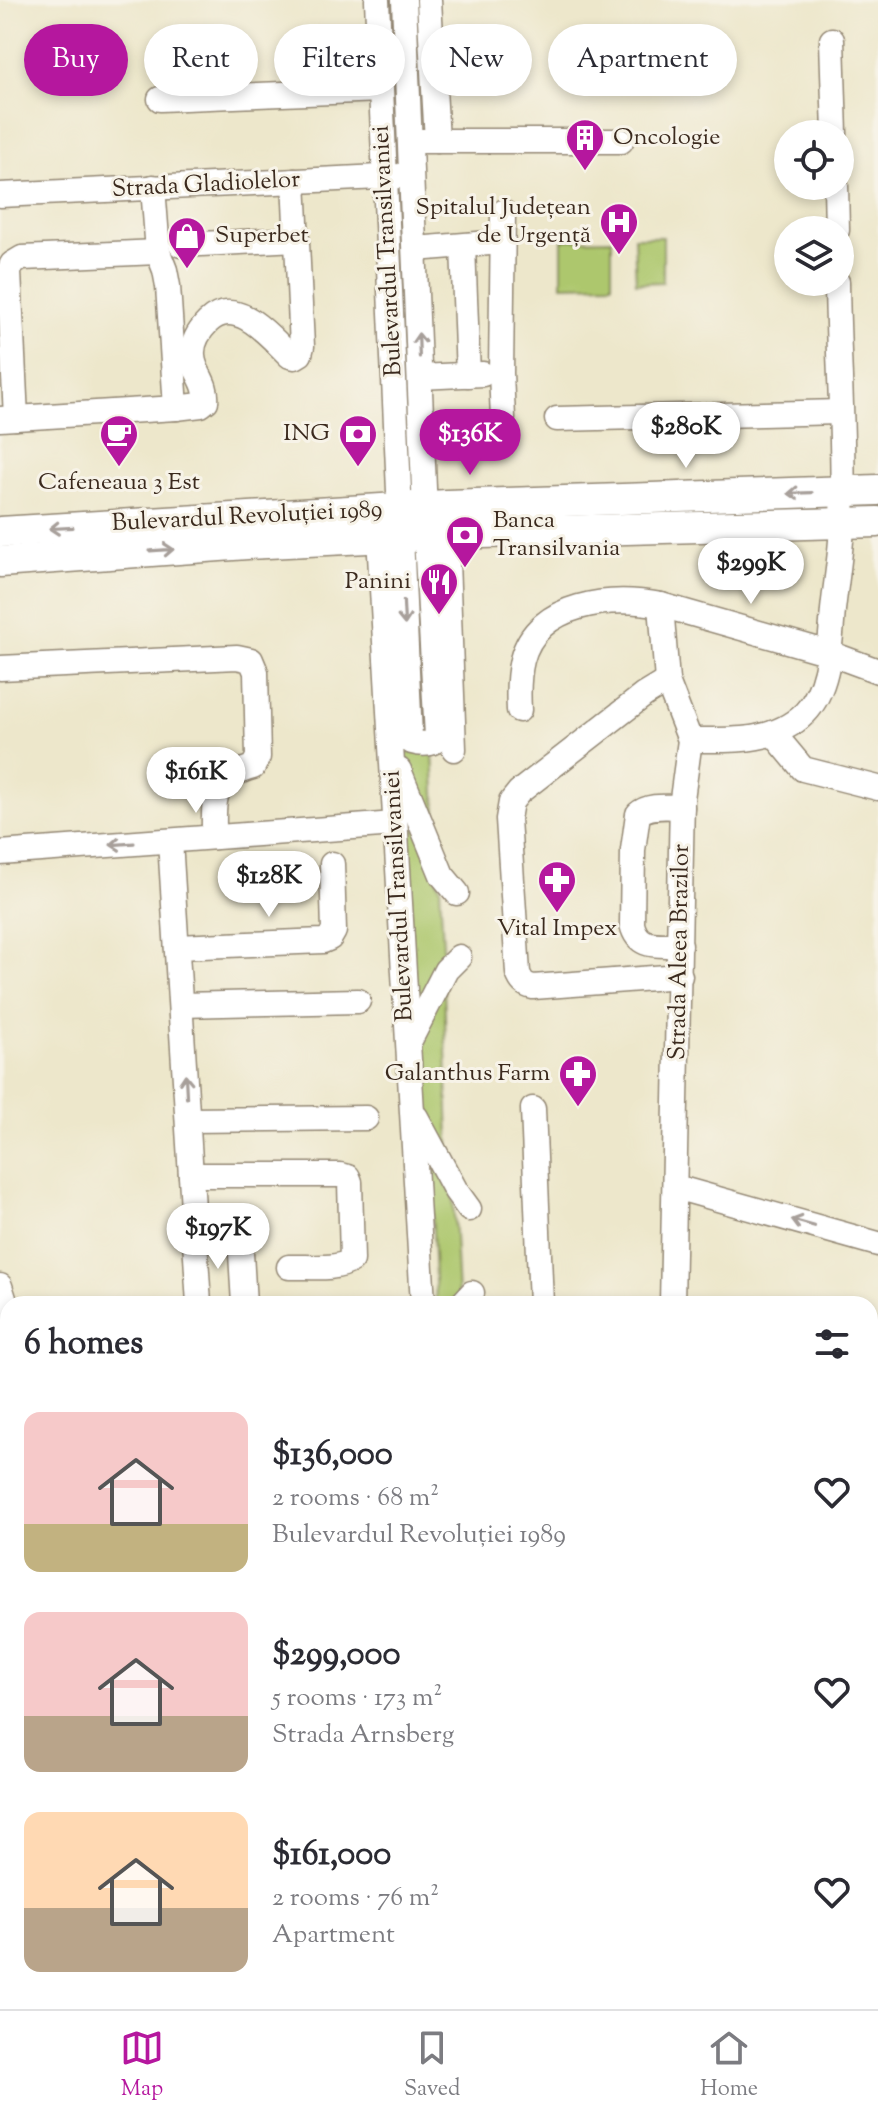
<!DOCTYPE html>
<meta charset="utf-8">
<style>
:root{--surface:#fff;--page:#f2f2f3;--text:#2b2b33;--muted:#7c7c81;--line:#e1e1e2;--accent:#b5179e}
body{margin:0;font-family:"Sorts Mill Goudy",serif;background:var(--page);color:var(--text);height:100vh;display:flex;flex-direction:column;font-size:30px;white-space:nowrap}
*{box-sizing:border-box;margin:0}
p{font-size:26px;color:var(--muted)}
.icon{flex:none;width:44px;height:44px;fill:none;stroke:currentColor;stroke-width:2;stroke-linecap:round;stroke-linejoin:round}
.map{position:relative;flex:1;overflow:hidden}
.drawer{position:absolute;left:0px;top:1296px;width:878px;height:714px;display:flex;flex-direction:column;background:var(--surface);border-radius:24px 24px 0 0;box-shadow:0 4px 12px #0003}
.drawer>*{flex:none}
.top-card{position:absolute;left:24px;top:24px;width:830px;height:72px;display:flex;gap:16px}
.tools{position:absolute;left:774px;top:120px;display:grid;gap:16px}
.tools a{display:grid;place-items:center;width:80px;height:80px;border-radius:50%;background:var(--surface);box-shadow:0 4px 12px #0003;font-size:40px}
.price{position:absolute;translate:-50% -68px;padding:0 18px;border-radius:28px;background:#fff;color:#222;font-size:26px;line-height:52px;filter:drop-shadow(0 2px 4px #0008)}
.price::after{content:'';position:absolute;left:50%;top:48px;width:24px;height:18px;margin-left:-12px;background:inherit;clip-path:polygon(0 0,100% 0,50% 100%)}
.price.selected{background:var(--accent);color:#fff}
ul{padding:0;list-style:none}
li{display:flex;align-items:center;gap:24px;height:200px;padding:0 24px}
li span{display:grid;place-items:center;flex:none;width:224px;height:160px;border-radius:16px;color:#555}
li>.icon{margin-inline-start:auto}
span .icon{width:96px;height:96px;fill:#fffc;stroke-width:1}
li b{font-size:34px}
h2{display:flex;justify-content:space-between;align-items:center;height:96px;padding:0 24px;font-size:34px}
.tag{padding:0 28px;border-radius:36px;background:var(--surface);box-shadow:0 4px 12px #0003;font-size:28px;line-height:72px}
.tag.selected{background:var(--accent);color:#fff}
.tab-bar{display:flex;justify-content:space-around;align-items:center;height:112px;border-top:2px solid var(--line);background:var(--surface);font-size:22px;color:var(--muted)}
.tab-bar a{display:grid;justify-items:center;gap:4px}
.tab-bar .selected{color:var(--accent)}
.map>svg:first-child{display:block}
.green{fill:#adc76d;stroke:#747846;stroke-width:2}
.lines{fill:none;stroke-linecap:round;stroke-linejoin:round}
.minor-casing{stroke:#948874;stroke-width:27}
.major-casing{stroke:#948874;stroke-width:33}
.minor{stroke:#fff;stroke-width:24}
.major{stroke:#fff;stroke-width:30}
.oneway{stroke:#a79f9a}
.labels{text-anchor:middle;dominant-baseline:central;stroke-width:6;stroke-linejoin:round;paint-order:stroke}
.poi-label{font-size:24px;fill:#3b2a1e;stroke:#f7f3e8;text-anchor:end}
.street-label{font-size:24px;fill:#3b2a1e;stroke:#f7f3e8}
</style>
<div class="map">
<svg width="878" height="2009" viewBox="0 0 878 2009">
<rect width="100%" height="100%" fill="#f7f3e8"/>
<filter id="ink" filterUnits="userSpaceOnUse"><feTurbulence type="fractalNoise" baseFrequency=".0125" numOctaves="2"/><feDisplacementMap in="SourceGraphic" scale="16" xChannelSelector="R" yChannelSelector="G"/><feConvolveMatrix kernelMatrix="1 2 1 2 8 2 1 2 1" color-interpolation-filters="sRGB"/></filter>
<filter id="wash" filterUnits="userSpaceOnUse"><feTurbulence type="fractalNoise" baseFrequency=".006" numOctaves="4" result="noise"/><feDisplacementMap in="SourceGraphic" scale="32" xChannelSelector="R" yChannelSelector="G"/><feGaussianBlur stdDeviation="1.8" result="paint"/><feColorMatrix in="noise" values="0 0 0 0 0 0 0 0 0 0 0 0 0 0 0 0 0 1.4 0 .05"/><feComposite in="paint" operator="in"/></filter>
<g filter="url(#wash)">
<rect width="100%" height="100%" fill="#ede7cb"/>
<!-- green -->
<g class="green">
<path d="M663,237V282L636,283L634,237Z"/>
<path d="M612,239V284L562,285V240Z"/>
<path d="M433,752L438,853L398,753Z"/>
<path d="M398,784L440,887L444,965L412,1023Z"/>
<path d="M444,985L450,1173L418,1110L414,1042Z"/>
<path d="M430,1159L453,1195L458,1296L455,1304H436Z"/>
<path d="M185,2002H818L821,2009H164Z"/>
</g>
</g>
<g filter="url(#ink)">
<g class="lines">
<defs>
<g id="minor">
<path d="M377,0L410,737L412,742C419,744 428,745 435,741L437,736L426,537L404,0"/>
<path d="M429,0L437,141"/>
<path d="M832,40L835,134"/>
<path d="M160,99L381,90"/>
<path d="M410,141H621"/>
<path d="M836,186L837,230"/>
<path d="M153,187L158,252L165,270L168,286L176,408"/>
<path d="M0,195L401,176"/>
<path d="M503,212L501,373L503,418"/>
<path d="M181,245L297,239"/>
<path d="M463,246L468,375"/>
<path d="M415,249L502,242"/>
<path d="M420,377L483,374"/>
<path d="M16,418L9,272L12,264L22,258L158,252"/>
<path d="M0,419L176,408L201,405L206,401C208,382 193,372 193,355C192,342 199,331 208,322C237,294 271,338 290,356L295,357L300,354L302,346L294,181"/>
<path d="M557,419L840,412"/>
<path d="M446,534L454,749"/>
<path d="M379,537L423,1304"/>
<path d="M661,605L667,681L690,740L682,799L672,1304"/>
<path d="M0,668L237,657L251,660L256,672L258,757L253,767C210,779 214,799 214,837"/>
<path d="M667,681L644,695L519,792L511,802L508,819L518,973C521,981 524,985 533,987L680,976"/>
<path d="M519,710C518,693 518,676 522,660C537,601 612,596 661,605L829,653L878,671"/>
<path d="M773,733L803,769L878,788"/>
<path d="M690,740C729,740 774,744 805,713C830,687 830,644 833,610C836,582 841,553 842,525C845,444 838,363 837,282"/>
<path d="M399,770L442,875L457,893"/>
<path d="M170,841L199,1304"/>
<path d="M0,853L395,824"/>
<path d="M680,945C658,944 638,950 632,924L633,850L638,814C649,804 668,807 682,807"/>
<path d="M177,947L323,941L330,938L334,931L332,864"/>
<path d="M181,1005L358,1001"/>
<path d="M409,1042L446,970L459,957"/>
<path d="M533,1109L541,1304"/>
<path d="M416,1117L456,1191L469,1209"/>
<path d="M188,1120L366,1118"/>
<path d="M191,1175H340L348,1177L350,1182L352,1260C336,1271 308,1266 289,1267"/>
<path d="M675,1187L878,1244"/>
<path d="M240,1236L244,1304"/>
<path d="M0,1286L8,1311"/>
<path d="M462,1304L472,1293"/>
<path d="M0,1466L8,1463"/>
<path d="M870,1539L878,1542"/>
<path d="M0,1560L8,1556"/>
<path d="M0,1675L8,1671"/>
<path d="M870,1804L878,1807"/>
<path d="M0,1869L8,1888"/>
<path d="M870,1988L878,1977"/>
<path d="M58,2002L61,2009"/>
<path d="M453,2007V2009"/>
<path d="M506,2008V2009"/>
<path d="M736,2009L754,2002"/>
<path d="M854,2009L859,2002"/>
</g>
<g id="major">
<path d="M0,532L447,505L878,490"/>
<path d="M446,534L878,522"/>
<path d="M0,562L247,544L448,534"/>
<path d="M870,1959L878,1960"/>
<path d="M827,2002L829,2009"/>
<path d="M90,2009L114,2002"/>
<path d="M144,2009L152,2002"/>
</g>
</defs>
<!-- minor casing -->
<use href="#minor" class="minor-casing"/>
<!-- major casing -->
<use href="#major" class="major-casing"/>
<!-- minor -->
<use href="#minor" class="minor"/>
<!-- major -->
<use href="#major" class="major"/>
</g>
<!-- one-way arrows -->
<defs><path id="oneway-shaft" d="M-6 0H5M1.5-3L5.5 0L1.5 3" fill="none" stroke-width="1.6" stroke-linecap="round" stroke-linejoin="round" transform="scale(2)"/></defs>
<g class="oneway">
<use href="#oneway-shaft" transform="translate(419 345) rotate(-92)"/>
<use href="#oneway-shaft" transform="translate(800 493) rotate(178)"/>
<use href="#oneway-shaft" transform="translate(61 528) rotate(177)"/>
<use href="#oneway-shaft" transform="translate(162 550) rotate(-4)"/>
<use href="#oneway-shaft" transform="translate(404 613) rotate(87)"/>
<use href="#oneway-shaft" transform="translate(122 844) rotate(176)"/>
<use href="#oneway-shaft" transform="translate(186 1086) rotate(-93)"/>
<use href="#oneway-shaft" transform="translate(803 1223) rotate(-164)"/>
</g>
</g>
<!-- icons -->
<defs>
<symbol id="building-pin" viewBox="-11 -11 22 30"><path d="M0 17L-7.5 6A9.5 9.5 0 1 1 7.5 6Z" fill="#b5179e" stroke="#f7f3e8"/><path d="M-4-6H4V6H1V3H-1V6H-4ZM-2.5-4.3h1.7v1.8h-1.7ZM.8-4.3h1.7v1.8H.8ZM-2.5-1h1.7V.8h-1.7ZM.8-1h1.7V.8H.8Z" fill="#fff"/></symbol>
<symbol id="hospital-pin" viewBox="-11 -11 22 30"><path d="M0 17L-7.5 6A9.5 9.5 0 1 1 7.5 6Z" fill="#b5179e" stroke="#f7f3e8"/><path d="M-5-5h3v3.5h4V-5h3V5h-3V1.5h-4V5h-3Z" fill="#fff"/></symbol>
<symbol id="shop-pin" viewBox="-11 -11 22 30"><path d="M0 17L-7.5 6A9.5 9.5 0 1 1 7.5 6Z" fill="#b5179e" stroke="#f7f3e8"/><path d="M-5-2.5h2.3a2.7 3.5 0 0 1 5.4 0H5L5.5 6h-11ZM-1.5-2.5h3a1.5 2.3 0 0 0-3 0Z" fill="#fff"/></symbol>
<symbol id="cafe-pin" viewBox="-11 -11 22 30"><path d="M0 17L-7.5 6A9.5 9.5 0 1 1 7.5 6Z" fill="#b5179e" stroke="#f7f3e8"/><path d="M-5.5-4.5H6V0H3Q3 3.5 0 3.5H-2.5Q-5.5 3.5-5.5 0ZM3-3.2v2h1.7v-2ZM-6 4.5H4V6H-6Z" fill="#fff"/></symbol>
<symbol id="bank-pin" viewBox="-11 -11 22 30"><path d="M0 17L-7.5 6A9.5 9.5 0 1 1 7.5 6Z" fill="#b5179e" stroke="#f7f3e8"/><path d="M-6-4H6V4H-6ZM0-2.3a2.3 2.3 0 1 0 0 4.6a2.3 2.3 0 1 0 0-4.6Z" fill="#fff"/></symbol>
<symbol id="restaurant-pin" viewBox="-11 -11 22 30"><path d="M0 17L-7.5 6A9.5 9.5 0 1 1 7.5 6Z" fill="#b5179e" stroke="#f7f3e8"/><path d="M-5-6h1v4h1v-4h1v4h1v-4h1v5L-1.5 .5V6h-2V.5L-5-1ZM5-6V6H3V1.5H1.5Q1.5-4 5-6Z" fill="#fff"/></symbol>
<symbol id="pharmacy-pin" viewBox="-11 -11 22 30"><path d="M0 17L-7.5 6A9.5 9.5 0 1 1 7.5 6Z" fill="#b5179e" stroke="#f7f3e8"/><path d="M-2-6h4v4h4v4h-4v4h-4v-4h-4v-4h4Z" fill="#fff"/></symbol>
</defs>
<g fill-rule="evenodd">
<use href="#building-pin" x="563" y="116" width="44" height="60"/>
<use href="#hospital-pin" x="597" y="200" width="44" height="60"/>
<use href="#shop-pin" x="165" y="214" width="44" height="60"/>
<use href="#cafe-pin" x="97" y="412" width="44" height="60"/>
<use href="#bank-pin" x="336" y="412" width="44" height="60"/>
<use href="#bank-pin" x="443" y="513" width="44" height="60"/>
<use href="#restaurant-pin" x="417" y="560" width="44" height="60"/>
<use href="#pharmacy-pin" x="535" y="858" width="44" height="60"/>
<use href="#pharmacy-pin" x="556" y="1052" width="44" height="60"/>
</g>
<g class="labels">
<!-- poi labels -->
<g class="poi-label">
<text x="613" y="138" text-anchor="start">Oncologie</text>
<text x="591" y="208">Spitalul Județean<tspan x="591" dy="28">de Urgență</tspan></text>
<text x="215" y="236" text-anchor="start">Superbet</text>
<text x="330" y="434">ING</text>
<text x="119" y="483" text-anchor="middle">Cafeneaua 3 Est</text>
<text x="493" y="521" text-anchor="start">Banca<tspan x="493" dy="28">Transilvania</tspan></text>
<text x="411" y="582">Panini</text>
<text x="557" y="929" text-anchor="middle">Vital Impex</text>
<text x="550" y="1074">Galanthus Farm</text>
</g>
<!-- street labels -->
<g class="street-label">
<text transform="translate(206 185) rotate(-3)">Strada Gladiolelor</text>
<text transform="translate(388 251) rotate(-93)">Bulevardul Transilvaniei</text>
<text transform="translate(247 517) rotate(-3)">Bulevardul Revoluției 1989</text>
<text transform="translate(399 896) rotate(-93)">Bulevardul Transilvaniei</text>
<text transform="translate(680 952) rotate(-89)">Strada Aleea Brazilor</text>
</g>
</g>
</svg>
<div class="tools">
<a><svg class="icon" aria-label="locate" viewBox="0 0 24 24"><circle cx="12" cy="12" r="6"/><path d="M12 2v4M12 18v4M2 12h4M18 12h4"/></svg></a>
<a><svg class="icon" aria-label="layers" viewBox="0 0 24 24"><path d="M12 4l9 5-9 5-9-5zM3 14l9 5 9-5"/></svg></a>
</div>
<b class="price" style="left:686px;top:470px">$280K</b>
<b class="price selected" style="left:470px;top:477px">$136K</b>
<b class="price" style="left:751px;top:606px">$299K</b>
<b class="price" style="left:196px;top:815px">$161K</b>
<b class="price" style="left:269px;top:919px">$128K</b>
<b class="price" style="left:218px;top:1271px">$197K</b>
<div class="top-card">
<a class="tag selected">Buy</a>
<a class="tag">Rent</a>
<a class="tag">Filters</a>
<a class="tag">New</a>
<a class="tag">Apartment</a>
</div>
<section class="drawer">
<h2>6 homes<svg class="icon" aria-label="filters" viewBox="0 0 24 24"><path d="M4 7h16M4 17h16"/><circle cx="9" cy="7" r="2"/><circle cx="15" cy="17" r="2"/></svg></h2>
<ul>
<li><span style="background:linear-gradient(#f6c9c9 70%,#c2b280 0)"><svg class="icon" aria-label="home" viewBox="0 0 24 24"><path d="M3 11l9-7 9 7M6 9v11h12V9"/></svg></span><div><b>$136,000</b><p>2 rooms · 68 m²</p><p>Bulevardul Revoluției 1989</p></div><svg class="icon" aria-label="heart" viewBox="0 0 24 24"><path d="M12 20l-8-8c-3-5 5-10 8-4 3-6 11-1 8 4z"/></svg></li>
<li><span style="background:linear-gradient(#f6c9c9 65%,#b9a48a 0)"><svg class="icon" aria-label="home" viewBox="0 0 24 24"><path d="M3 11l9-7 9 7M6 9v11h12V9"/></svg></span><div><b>$299,000</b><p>5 rooms · 173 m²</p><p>Strada Arnsberg</p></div><svg class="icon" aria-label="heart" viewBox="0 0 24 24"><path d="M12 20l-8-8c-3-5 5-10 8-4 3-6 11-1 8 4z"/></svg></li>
<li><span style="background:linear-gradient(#ffd9b3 60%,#b9a48a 0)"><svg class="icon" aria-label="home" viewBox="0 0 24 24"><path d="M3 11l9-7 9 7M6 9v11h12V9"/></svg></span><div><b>$161,000</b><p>2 rooms · 76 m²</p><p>Apartment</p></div><svg class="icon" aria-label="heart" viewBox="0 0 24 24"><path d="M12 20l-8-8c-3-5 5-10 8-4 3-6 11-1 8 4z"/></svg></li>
</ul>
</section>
</div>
<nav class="tab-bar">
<a class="selected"><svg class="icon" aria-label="map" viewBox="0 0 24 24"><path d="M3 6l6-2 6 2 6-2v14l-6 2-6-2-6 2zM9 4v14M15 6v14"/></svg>Map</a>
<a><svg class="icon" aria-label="saved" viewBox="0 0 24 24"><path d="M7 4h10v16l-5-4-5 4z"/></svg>Saved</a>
<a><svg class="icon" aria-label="home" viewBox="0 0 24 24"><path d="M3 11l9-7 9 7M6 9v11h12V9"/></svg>Home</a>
</nav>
